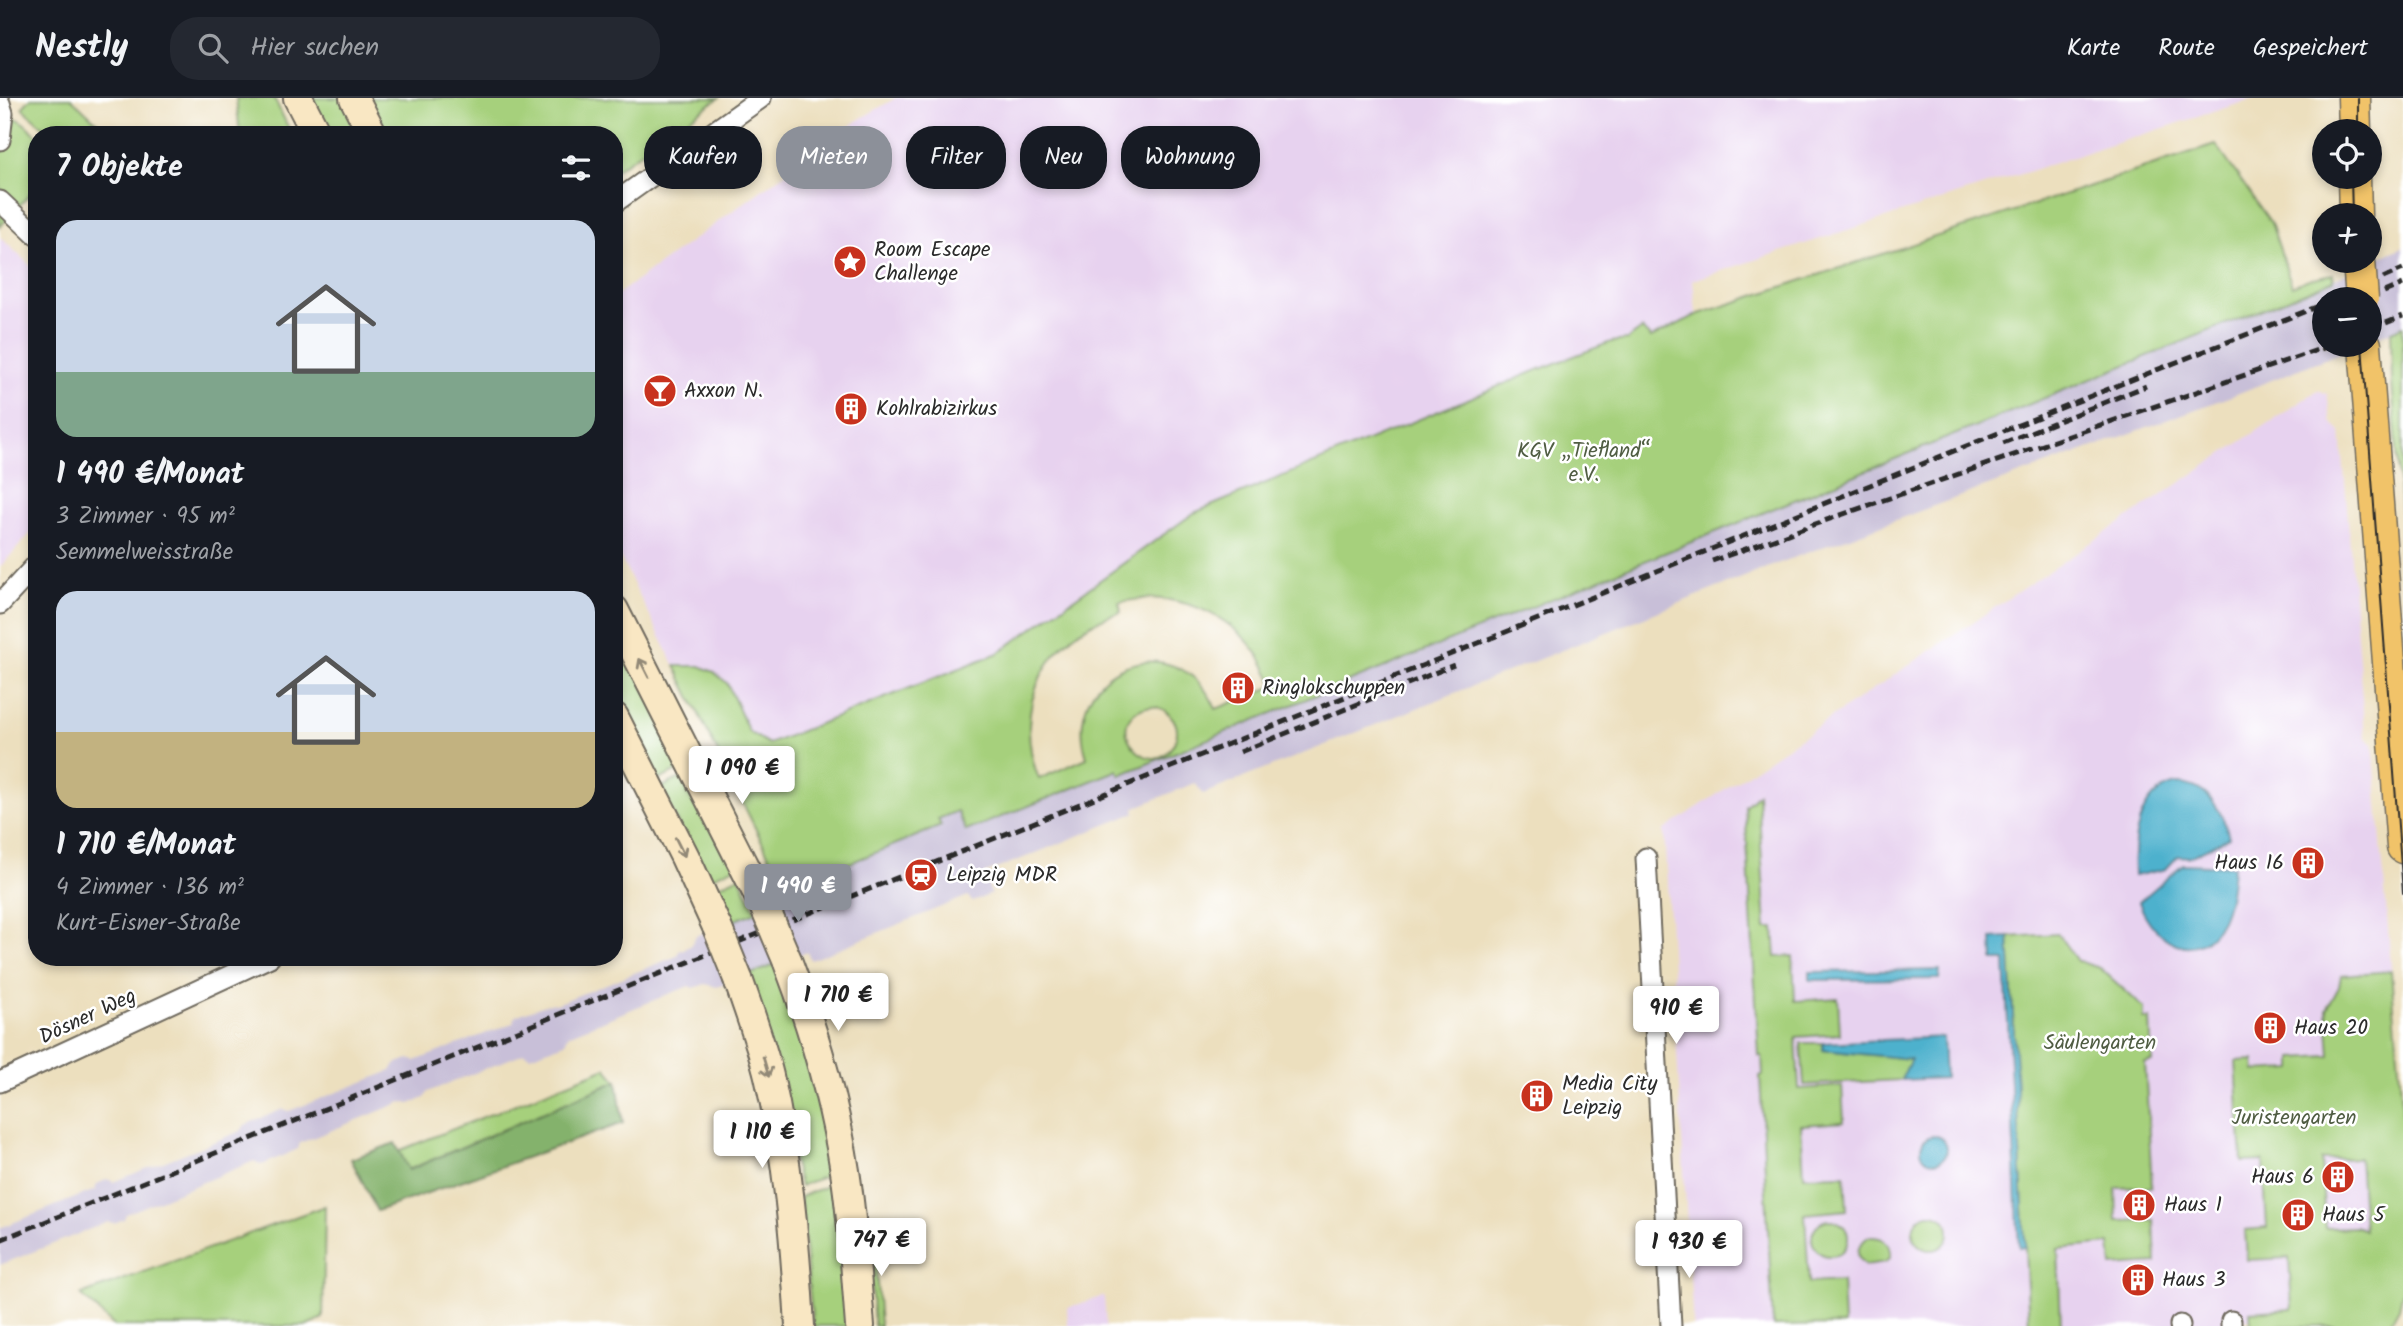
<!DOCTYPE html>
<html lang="de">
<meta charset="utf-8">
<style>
:root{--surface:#171b24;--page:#242831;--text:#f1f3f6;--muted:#9ea1a6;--line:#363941;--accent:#8c9099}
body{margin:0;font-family:Kalam,sans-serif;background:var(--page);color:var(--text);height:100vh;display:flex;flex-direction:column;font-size:26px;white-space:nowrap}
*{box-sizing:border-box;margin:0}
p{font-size:23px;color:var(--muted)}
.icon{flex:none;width:38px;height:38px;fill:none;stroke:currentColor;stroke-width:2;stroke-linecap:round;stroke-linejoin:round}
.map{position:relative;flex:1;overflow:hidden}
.drawer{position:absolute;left:28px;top:28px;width:595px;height:840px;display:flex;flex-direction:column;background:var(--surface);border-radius:28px;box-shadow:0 4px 10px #0003}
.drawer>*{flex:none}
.hud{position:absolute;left:644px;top:28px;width:665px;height:63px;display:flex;gap:14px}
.buttons{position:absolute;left:2312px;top:21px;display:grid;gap:14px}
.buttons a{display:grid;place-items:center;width:70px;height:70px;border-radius:50%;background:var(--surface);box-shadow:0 4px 10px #0003;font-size:35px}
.price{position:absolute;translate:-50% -60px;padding:0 16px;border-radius:7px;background:#fff;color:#222;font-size:23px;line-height:46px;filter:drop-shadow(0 2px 4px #0008)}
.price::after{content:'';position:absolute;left:50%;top:42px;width:21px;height:16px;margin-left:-10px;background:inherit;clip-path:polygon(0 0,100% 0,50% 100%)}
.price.active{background:var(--accent);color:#fff}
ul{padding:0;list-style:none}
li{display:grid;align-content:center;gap:14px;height:371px;padding:0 28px}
li span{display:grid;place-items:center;height:217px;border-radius:21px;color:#555}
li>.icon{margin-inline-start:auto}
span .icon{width:126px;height:126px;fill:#fffc;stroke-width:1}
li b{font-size:30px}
h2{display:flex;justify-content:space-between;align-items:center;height:84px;padding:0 28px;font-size:30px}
.pill{padding:0 24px;border-radius:28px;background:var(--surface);box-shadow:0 4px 10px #0003;font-size:24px;line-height:63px}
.pill.active{background:var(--accent);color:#fff}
header{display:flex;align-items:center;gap:42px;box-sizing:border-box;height:98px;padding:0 35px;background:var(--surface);border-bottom:2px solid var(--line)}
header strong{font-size:33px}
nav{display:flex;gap:38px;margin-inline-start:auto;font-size:24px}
.search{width:490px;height:63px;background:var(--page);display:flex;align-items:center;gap:18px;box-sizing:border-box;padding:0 24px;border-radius:28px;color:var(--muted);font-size:26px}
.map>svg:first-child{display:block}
.built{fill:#e7d2ef}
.industrial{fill:#c8bfd8}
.green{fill:#a6d07c;stroke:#687e54;stroke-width:2;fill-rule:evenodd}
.forest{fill:#84b26c;stroke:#586e4c;stroke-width:2}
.water{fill:#4eb1cd;stroke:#3c6e7c;stroke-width:2}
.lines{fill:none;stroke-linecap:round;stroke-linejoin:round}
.minor-casing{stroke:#6f6a5e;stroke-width:23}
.secondary-casing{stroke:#6f6a5e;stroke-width:32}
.primary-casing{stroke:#6f6a5e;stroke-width:35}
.minor{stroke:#fff;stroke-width:19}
.secondary{stroke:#f9e7c3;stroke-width:28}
.primary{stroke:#f1c369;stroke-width:32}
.tram{stroke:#2b2b2b;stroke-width:2}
.rail{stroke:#2b2b2b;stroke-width:5;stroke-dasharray:10 5;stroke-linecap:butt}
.secondary-bridge-casing{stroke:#6f6a5e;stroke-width:32;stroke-linecap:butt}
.primary-bridge-casing{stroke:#6f6a5e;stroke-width:35;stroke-linecap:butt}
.secondary-bridge{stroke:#f9e7c3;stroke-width:28}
.primary-bridge{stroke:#f1c369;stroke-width:32}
.oneway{stroke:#928977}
.labels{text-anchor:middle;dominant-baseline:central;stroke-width:5;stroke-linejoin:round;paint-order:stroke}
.poi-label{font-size:21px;fill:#2b2b2b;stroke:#fff;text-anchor:start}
.park-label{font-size:21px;fill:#505d43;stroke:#fff}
.street-label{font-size:21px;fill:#2b2b2b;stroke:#fff}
</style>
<header>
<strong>Nestly</strong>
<div class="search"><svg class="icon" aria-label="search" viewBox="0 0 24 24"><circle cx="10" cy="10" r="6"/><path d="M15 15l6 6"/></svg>Hier suchen</div>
<nav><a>Karte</a><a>Route</a><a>Gespeichert</a></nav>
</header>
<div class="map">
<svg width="2403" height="1228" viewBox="0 0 2403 1228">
<rect width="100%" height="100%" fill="#fff"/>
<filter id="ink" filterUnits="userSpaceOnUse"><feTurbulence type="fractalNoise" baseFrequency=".0143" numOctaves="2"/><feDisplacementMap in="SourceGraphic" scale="14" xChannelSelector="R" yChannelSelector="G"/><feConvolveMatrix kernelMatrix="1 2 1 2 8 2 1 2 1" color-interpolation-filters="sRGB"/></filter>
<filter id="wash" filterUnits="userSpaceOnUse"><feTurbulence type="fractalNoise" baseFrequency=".00686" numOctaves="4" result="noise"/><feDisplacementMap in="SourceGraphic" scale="28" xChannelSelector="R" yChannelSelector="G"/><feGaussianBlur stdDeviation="1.57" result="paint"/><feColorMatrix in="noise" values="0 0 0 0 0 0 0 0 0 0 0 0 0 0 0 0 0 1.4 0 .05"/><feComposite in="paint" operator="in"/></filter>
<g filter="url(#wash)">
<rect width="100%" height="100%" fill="#ecdfbe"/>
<!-- built -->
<g class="built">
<path d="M896,0H2256L1693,182L1696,217L1650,240L1642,231L1627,243L1611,244L1540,271L1194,415L998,555L769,646L749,634L727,585L714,574L700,568H675L614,447V199L860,21Z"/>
<path d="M0,139L37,174V428L0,469Z"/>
<path d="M2318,292L2327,296L2331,324L2341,334L2365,639L2373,646L2401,991L2356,993L2370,1228H2251L2250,1221L2223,1224V1228H1693L1664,732Z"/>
<path d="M1104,1198L1106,1228H1068L1067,1210Z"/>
</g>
<!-- industrial -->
<path class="industrial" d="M2403,149V228L2370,242V201H2324V247H2359L2337,256L2234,297L1774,467L1203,696L1195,685L1134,710L1135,715L984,776L991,796L972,804L968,798L811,862L807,854L717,889L705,886L694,890L689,888L568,937L565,945L530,958L524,955L428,994L425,1000L410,1006L402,1004L300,1045L298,1051L262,1067L254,1063L126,1116L124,1121L114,1125L108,1124L0,1167V1130L95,1092L97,1086L108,1081L113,1084L241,1033L245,1027L283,1011L289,1013L391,973L395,966L409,961L415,963L513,925L515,918L550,905L556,906L677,858L679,853L690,848L696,838L785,802L781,793L940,728L938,721L958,713L966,733L1118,672L1121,677L2296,198Z"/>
<!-- green -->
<g class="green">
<path d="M31,0H71L111,37H52L22,10Z"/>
<path d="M236,0H274L292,37H240Z"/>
<path d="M308,0H343L362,37H326Z"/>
<path d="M367,0H719L614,73V37H387Z"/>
<path d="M0,14L20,22L37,37V88L0,129Z"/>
<path d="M2216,47L2271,125L2292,188L2309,181L2333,176L2334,182L1120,677L1118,672L966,733L957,713L938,721L941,728L781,793L769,758L675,568H700L714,574L727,585L749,634L769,646L998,555L1194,415L1540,271L1611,244L1627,242L1642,231L1651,240L1696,217ZM1148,500C1206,502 1254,533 1274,588L1216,611C1178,523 1058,568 1087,660L1039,681C1010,608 1046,535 1121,514L1119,504ZM1151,608C1170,610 1184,628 1173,647C1149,688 1095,619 1151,608Z"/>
<path d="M2403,228V438L2392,284L2391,233Z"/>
<path d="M614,531L685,669L657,683L614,600Z"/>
<path d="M689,676L735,769L706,782L660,690Z"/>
<path d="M1758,696L1766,830H1774L1776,859L1793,858L1795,903L1838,900L1840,936L1796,939L1799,991L1842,988L1844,1024L1801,1027L1804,1078L1845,1077L1847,1112L1805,1116L1809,1185L1842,1183L1844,1227L1773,1228L1760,978L1763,977L1762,958H1759L1745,708Z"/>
<path d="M739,778L756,814L725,826L710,792Z"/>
<path d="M2058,836L2077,863L2100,870L2144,910V921H2150L2152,964L2145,965L2152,1089L2116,1090L2117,1123L2154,1122L2156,1165L2112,1168L2110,1146L2058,1151L2061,1228H2029L2009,839Z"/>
<path d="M779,865L837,1074L800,1088L746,878Z"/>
<path d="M2391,873L2403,1018V1192L2399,1210L2389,1228H2251L2250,1214L2292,1211L2289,1160L2247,1162L2245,1132L2267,1130L2263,1063L2242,1064L2236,963L2254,962L2255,973L2293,971V960L2330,958L2327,911L2339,889L2341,877ZM2359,1060L2364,1132L2358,1129L2325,1130L2321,1062Z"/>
<path d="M1801,945H1823V952L1912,961L1901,982L1804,987Z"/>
<path d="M606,970L617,983L408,1072L398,1053Z"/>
<path d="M839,1083L852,1228H813L800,1099Z"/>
<path d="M325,1108L323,1220L305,1228H114L81,1197Z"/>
<circle cx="1931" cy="1134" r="18"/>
<circle cx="1830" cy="1140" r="18"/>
<path d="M870,1124L875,1156L880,1228H874L867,1125Z"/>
<path d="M1868,1139C1884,1138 1891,1144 1890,1160L1886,1164L1865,1167C1853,1158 1858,1147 1868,1139Z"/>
</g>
<!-- forest -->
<path class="forest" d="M617,983L623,1025L377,1113L351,1061L395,1045L409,1072Z"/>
<!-- water -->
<g class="water">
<path d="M2176,686C2207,686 2222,712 2229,739L2190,759L2178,758L2166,771L2134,778C2132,744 2137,696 2176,686Z"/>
<path d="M2183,766L2233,768C2232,786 2230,805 2222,822C2197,871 2153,843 2139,804Z"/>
<path d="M2009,839L2025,1149L2019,1150L2005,863H1993L1992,840Z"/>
<path d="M1940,872L1939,881L1810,882V874Z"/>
<path d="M1943,939L1945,980L1901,982L1911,961L1823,952V945Z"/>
<circle cx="1934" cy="1051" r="13"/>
</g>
</g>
<g filter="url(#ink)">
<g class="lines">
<defs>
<g id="minor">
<path d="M0,5L3,15L0,42"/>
<path d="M0,103L37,138"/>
<path d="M614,105L761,0"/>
<path d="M0,506L37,466"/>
<path d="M1646,760L1671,1228"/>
<path d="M0,984L270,859"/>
<path d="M2231,1223V1228"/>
<path d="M2180,1227V1228"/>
</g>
<g id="secondary">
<path d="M298,0L317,37"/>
<path d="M354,0L373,37"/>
<path d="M614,512L765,810"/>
<path d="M614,619L685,759L717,829"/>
<path d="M787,862C813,930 834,1001 845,1073C853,1125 856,1176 860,1228"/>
<path d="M738,881C749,913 761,945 769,978C788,1060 795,1144 800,1228"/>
</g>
<g id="primary">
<path d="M2354,0L2355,33"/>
<path d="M2354,79L2355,117"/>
<path d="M2365,247L2403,749"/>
</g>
</defs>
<!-- minor casing -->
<use href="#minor" class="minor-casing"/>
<!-- secondary casing -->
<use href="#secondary" class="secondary-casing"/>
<!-- primary casing -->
<use href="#primary" class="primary-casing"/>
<!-- minor -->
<use href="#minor" class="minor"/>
<!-- secondary -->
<use href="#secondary" class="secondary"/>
<!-- primary -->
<use href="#primary" class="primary"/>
<!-- tram -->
<g class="tram">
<path d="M2358,33V0"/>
<path d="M2351,79L2352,117"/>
<path d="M2362,163L2365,201"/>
<path d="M2362,247L2403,795"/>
</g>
<!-- rail -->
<g class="rail">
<path d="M2383,180L2403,171"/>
<path d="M2384,194L2403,186"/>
<path d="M2336,201L2339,200"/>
<path d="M2386,225L2403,218"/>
<path d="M2003,345L2146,288"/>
<path d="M1712,463L1852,413L2332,247"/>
<path d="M1240,654L1454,567"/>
<path d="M0,1142L2073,305L2324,206"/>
</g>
<defs>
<g id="secondary-bridge">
<path d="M765,810L787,862"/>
<path d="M717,829L738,881"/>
</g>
<path id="primary-bridge" d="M2359,163L2362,201"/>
</defs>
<!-- secondary-bridge casing -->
<use href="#secondary-bridge" class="secondary-bridge-casing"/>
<!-- primary-bridge casing -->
<use href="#primary-bridge" class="primary-bridge-casing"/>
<!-- secondary-bridge -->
<use href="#secondary-bridge" class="secondary-bridge"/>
<!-- primary-bridge -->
<use href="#primary-bridge" class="primary-bridge"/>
</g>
<!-- one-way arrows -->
<defs><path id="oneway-shaft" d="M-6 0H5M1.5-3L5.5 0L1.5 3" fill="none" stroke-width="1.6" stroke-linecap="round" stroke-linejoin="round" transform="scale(1.75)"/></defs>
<g class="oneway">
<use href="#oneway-shaft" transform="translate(644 570) rotate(-117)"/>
<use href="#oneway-shaft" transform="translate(680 749) rotate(63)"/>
<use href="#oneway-shaft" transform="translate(766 969) rotate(74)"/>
</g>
</g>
<!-- icons -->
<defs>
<symbol id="sight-disc" viewBox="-11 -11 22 22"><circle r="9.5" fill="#c8321e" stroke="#fff"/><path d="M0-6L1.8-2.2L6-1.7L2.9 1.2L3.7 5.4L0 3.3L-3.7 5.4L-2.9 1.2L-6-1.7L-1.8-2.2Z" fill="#fff"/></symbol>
<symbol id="bar-disc" viewBox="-11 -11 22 22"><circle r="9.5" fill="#c8321e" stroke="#fff"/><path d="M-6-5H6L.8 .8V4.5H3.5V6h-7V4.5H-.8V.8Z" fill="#fff"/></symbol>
<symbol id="building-disc" viewBox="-11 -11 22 22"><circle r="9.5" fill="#c8321e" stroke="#fff"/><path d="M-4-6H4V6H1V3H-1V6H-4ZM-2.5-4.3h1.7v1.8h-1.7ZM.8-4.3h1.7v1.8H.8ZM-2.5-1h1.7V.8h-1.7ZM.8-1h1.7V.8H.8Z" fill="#fff"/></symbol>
<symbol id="station-disc" viewBox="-11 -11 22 22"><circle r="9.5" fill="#c8321e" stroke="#fff"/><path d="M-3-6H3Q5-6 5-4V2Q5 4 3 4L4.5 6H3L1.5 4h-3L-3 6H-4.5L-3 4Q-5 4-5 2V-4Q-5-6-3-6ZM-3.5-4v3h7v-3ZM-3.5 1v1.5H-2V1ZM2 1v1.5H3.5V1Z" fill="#fff"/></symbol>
</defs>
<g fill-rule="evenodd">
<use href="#sight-disc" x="831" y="145" width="38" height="38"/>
<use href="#bar-disc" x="641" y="274" width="38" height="38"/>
<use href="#building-disc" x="832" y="292" width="38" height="38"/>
<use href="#building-disc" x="1219" y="571" width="38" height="38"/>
<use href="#building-disc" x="2289" y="746" width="38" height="38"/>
<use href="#station-disc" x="902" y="758" width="38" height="38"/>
<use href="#building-disc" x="2251" y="911" width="38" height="38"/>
<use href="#building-disc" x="1518" y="979" width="38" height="38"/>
<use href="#building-disc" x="2319" y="1060" width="38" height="38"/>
<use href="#building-disc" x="2120" y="1088" width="38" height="38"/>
<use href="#building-disc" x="2279" y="1098" width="38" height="38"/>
<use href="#building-disc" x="2119" y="1163" width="38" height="38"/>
</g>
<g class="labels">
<!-- poi labels -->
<g class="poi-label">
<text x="874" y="152">Room Escape<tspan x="874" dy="24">Challenge</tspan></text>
<text x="684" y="293">Axxon N.</text>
<text x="876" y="311">Kohlrabizirkus</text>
<text x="1262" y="590">Ringlokschuppen</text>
<text x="2284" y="765" text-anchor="end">Haus 16</text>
<text x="946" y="777">Leipzig MDR</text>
<text x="2294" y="930">Haus 20</text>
<text x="1562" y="986">Media City<tspan x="1562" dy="24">Leipzig</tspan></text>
<text x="2314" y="1079" text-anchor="end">Haus 6</text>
<text x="2164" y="1107">Haus 1</text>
<text x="2322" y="1117">Haus 5</text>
<text x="2162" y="1182">Haus 3</text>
</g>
<!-- park labels -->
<g class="park-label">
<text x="1584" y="353">KGV „Tiefland“<tspan x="1584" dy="24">e.V.</tspan></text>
<text x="2100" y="945">Säulengarten</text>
<text x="2294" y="1020">Juristengarten</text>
</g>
<!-- street labels -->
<g class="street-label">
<text transform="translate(88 919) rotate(-25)">Dösner Weg</text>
</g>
</g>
</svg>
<div class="buttons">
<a><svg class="icon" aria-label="locate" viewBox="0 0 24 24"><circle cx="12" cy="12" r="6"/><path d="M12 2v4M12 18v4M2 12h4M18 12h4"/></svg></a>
<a>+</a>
<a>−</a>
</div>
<b class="price" style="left:742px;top:708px">1 090 €</b>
<b class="price active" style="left:798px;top:826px">1 490 €</b>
<b class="price" style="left:838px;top:935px">1 710 €</b>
<b class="price" style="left:1676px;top:948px">910 €</b>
<b class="price" style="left:762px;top:1072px">1 110 €</b>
<b class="price" style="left:881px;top:1180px">747 €</b>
<b class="price" style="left:1689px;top:1182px">1 930 €</b>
<div class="hud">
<a class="pill">Kaufen</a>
<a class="pill active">Mieten</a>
<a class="pill">Filter</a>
<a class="pill">Neu</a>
<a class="pill">Wohnung</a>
</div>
<section class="drawer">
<h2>7 Objekte<svg class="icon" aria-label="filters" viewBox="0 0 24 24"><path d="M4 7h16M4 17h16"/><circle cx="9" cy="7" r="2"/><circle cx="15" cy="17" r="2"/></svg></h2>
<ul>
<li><span style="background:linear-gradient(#c9d6e8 70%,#7fa58c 0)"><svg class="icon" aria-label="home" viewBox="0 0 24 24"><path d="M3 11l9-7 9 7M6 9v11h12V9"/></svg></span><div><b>1 490 €/Monat</b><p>3 Zimmer · 95 m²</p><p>Semmelweisstraße</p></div></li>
<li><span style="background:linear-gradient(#c9d6e8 65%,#c2b280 0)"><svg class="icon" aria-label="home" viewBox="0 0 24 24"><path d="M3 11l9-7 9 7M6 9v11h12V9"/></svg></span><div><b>1 710 €/Monat</b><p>4 Zimmer · 136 m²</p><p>Kurt-Eisner-Straße</p></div></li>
</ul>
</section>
</div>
